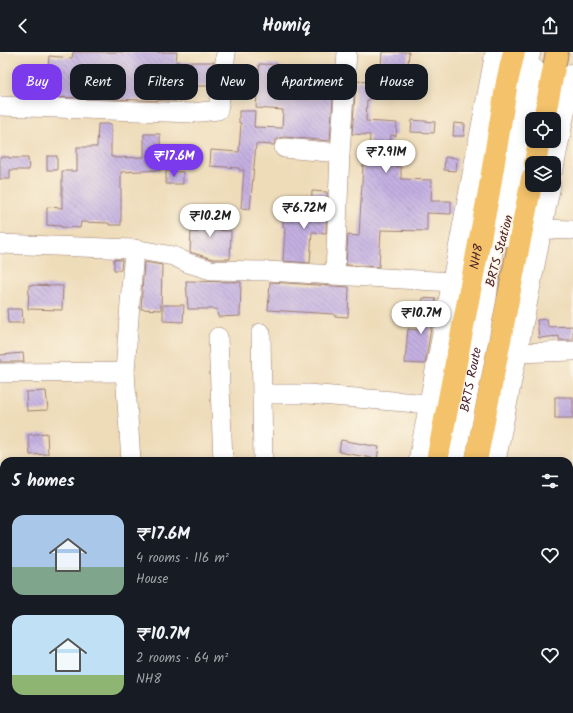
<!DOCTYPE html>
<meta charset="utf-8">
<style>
:root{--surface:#171b24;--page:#242831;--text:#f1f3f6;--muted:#9ea1a6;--accent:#7c3aed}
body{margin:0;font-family:Kalam,sans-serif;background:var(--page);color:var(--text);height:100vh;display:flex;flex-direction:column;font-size:15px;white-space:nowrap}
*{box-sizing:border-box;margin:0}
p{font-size:13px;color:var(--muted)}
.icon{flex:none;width:22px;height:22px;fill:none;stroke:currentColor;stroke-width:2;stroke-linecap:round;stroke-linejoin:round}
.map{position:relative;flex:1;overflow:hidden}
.side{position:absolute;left:0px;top:405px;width:573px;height:256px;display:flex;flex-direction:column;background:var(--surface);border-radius:12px 12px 0 0;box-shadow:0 2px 10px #0003}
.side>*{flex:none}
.guide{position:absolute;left:12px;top:12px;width:549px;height:36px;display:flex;gap:8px}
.buttons{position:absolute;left:525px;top:60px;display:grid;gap:8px}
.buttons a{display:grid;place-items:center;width:36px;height:36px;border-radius:8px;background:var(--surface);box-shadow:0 2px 10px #0003;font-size:20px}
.price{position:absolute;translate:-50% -34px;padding:0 9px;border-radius:14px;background:#fff;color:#222;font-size:13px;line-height:26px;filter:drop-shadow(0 1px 2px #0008)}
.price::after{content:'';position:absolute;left:50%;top:24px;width:12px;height:9px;margin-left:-6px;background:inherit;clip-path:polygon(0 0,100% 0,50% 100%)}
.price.active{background:var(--accent);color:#fff}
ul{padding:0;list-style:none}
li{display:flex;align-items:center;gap:12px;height:100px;padding:0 12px}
li span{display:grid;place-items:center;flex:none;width:112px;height:80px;border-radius:12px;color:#555}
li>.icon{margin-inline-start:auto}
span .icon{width:48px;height:48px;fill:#fffc;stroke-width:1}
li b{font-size:17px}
h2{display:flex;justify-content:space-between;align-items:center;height:48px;padding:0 12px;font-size:17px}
.tag{padding:0 14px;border-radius:12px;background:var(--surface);box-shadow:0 2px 10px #0003;font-size:14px;line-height:36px}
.tag.active{background:var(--accent);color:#fff}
header{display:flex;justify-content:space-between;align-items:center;height:52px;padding:0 12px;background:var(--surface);font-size:18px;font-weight:800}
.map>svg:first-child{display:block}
.building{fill:url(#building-back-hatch)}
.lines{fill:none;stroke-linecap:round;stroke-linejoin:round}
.minor-casing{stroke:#9c7e72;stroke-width:20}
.major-casing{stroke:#9c7e72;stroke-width:24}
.minor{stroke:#fff;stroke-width:19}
.major{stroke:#f3c26a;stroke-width:22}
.labels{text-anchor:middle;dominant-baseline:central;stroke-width:3;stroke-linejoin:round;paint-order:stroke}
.street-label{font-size:13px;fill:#4a1f2b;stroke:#fcf5e5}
</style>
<header><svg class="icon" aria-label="back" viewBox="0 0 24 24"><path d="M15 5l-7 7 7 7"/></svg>Homiq<svg class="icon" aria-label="share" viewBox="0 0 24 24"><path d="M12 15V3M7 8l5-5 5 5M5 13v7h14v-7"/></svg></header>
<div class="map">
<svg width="573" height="661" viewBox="0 0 573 661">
<defs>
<pattern id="building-back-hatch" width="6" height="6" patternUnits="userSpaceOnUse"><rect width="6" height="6" fill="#c4b1e2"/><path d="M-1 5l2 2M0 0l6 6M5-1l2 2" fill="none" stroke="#a18fb7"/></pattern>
</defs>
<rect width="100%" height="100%" fill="#fcf5e5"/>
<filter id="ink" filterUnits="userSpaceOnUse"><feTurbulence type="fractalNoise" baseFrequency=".025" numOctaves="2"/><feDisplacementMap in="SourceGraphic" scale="8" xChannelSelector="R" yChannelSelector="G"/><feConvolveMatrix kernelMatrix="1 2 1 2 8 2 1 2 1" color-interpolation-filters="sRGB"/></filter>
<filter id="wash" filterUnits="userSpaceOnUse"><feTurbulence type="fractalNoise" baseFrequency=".012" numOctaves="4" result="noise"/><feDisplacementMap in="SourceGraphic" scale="16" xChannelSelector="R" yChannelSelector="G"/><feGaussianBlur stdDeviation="0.9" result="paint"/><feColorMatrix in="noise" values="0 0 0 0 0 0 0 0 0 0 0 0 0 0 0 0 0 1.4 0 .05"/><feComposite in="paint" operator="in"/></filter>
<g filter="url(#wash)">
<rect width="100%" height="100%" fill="#eedcb9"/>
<g id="blocks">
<!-- building -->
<g class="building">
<path d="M73,0H177L176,10H214L211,34H176V49L47,45V37H50V19H48L49,4L72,6Z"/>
<path d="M382,0H409L406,42L369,40V48H367L366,69L397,71L396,84L391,83L389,114L401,115V127L432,128L431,149H451V162L427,161V179L381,178L379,215L346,213L348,183L359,184L363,113H368L370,83L352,82L356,29L380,31Z"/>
<path d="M259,12L280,13L278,43L298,46L320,47L322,19H335L330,89L285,85L279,86L275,89L274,93L256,92L250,157L241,156L244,118H239V116L210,114L211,98L239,100L241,71H239V59H255L254,75L282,76L283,58L256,56L257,40L238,39V34H233L235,17L259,19Z"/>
<path d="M412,68L435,70L434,81L411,80Z"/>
<path d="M454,71L465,72L464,84H453Z"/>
<path d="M98,72H111V105H115V106L144,105V82H160L161,118L121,120V173H109V171L81,170L80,176L61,175V174L47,173V155L62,156V119H77V95H97Z"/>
<rect x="47" y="104" width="10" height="14"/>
<path d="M0,105H9V106H28L29,118H10V127H0Z"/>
<path d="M445,105L457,106L456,119L444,118Z"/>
<path d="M166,119L183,120V132H166Z"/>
<path d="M312,139L327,140L326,181L312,180L310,211L283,209L285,175H283V162H311Z"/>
<path d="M198,159H216V178L231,179L230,207H213L190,200L191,180H198Z"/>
<path d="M114,207L122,208L121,218H114Z"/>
<path d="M144,210L162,213L161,258L141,257Z"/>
<path d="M186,229L241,230L240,264L218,265L217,257H188Z"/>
<path d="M270,230L349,235L348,265L334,264V262L268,258Z"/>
<path d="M29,233L63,234L62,258L28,257Z"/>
<path d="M423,246L436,247L425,312L405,311L408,277L419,278Z"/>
<path d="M163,253H184L183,270L163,269Z"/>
<path d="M7,257H22L23,271H8Z"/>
<path d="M547,267L548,275L573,274V288H559V284L539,286L537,268Z"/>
<path d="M23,301L24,310H0V303Z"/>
<path d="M46,339L48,358L27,359L26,340Z"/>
<rect x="555" y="345" width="18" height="21"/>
<path d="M47,381L48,402L30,403L28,383Z"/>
<path d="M341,388L379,395L377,407L339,400Z"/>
</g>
</g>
</g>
<g filter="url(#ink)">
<use href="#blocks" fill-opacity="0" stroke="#9c7e72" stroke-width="1"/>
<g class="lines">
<defs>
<g id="minor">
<path d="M1,54L192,61L218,58L223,27L226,0"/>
<path d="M284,96L340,101"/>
<path d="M554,116L573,21"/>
<path d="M542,177L573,178"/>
<path d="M504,185C519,131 529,73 535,17"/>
<path d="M0,192L134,197L125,320L0,321"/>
<path d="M134,197L173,204L188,211L211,218L267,219L452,230"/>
<path d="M335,223L340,101L347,0"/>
<path d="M261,281L263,409"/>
<path d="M218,285L223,409"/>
<path d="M518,301L573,299"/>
<path d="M125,320L131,409"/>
<path d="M263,342H308L429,352"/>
<path d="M418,409L495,0"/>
<path id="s1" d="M455,409L487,246L499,151L517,48L531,0"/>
<path d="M496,409L551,133"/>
<path d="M0,487H4"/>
<path d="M569,523H573"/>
<path d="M134,661V657"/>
<path d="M367,661V657"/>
<path d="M406,661L407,657"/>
<path d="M446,661L447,657"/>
</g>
<g id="major">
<path d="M544,67L557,0"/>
<path d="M535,111L539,89"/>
<path id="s2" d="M437,409L489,140L507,30L514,0"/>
<path d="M476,409L532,127"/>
<path d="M388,661L389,657"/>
<path d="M426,661V657"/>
</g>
</defs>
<!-- minor casing -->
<use href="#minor" class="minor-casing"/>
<!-- major casing -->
<use href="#major" class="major-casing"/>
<!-- minor -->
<use href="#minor" class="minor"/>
<!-- major -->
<use href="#major" class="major"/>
</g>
</g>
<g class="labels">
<!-- street labels -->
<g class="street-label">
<text transform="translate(500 199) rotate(-75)">BRTS Station</text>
<text stroke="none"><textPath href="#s2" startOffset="208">NH8</textPath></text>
<text stroke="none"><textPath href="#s1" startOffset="83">BRTS Route</textPath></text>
</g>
</g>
</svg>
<div class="buttons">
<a><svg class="icon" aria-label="locate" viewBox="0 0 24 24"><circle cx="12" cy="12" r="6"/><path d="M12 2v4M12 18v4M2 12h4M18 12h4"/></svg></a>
<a><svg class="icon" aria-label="layers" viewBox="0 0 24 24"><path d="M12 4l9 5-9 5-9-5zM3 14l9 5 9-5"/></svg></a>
</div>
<b class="price" style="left:386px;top:122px">₹7.91M</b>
<b class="price active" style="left:174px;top:126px">₹17.6M</b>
<b class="price" style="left:304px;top:178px">₹6.72M</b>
<b class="price" style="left:210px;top:186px">₹10.2M</b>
<b class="price" style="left:421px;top:283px">₹10.7M</b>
<div class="guide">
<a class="tag active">Buy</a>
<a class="tag">Rent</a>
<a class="tag">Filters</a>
<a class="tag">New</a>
<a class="tag">Apartment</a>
<a class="tag">House</a>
</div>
<section class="side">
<h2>5 homes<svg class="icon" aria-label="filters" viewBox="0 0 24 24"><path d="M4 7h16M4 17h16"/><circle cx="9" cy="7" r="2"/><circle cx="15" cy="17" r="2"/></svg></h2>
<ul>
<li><span style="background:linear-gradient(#a9c7e8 65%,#7fa58c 0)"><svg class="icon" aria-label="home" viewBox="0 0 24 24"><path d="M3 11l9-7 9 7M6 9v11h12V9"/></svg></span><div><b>₹17.6M</b><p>4 rooms · 116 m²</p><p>House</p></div><svg class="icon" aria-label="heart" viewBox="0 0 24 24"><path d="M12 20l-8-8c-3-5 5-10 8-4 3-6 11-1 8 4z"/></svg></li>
<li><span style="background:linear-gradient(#bfe0f5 75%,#8fb573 0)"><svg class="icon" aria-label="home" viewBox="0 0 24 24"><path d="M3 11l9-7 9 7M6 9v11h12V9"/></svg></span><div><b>₹10.7M</b><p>2 rooms · 64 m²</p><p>NH8</p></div><svg class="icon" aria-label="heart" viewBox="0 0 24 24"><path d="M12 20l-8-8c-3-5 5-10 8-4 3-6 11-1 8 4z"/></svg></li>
</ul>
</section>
</div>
